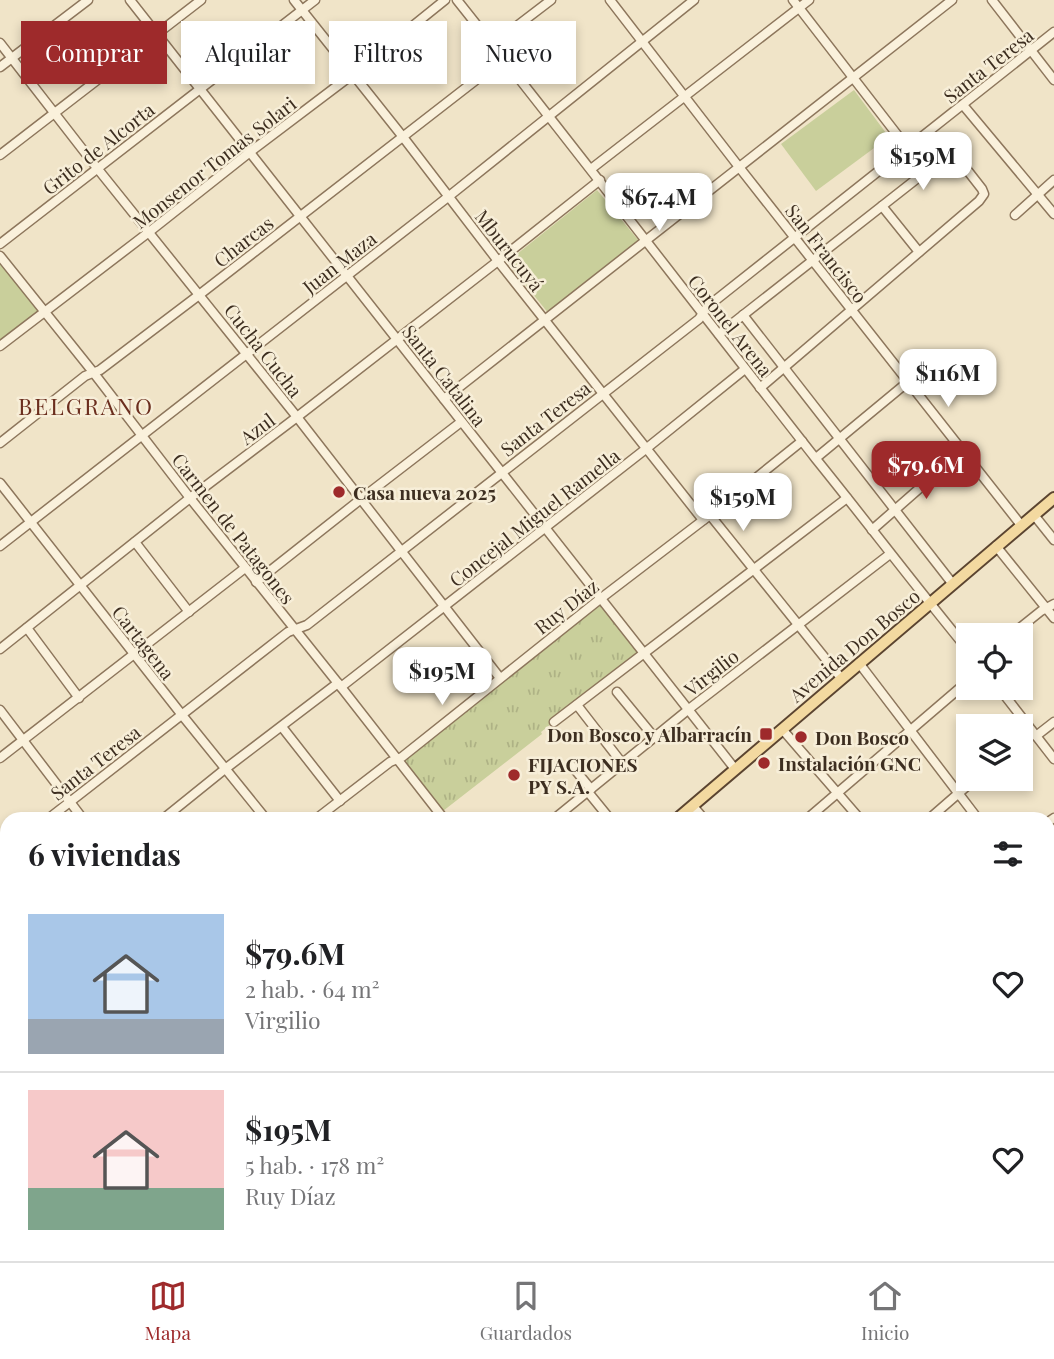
<!DOCTYPE html>
<html lang="es">
<meta charset="utf-8">
<style>
:root{--surface:#fff;--page:#f2f2f2;--text:#202124;--muted:#757577;--line:#e0e0e0;--accent:#9e2a2b}
body{margin:0;font-family:"Playfair Display",serif;background:var(--page);color:var(--text);height:100vh;display:flex;flex-direction:column;font-size:26px;white-space:nowrap}
*{box-sizing:border-box;margin:0}
p{font-size:23px;color:var(--muted)}
.icon{flex:none;width:38px;height:38px;fill:none;stroke:currentColor;stroke-width:2;stroke-linecap:round;stroke-linejoin:round}
.map{position:relative;flex:1;overflow:hidden}
.details{position:absolute;left:0px;top:812px;width:1055px;height:450px;display:flex;flex-direction:column;background:var(--surface);border-radius:21px 21px 0 0;box-shadow:0 4px 10px #0003}
.details>*{flex:none}
.top-card{position:absolute;left:21px;top:21px;width:700px;height:63px;display:flex;gap:14px}
.tools{position:absolute;left:956px;top:623px;display:grid;gap:14px}
.tools a{display:grid;place-items:center;width:77px;height:77px;border-radius:0px;background:var(--surface);box-shadow:0 4px 10px #0003;font-size:35px}
.price{position:absolute;translate:-50% -60px;padding:0 16px;border-radius:14px;background:#fff;color:#222;font-size:23px;line-height:46px;filter:drop-shadow(0 2px 4px #0008)}
.price::after{content:'';position:absolute;left:50%;top:42px;width:21px;height:16px;margin-left:-10px;background:inherit;clip-path:polygon(0 0,100% 0,50% 100%)}
.price.current{background:var(--accent);color:#fff}
ul{padding:0;list-style:none}
li{display:flex;align-items:center;gap:21px;height:175px;padding:0 28px}
li+li{border-top:2px solid var(--line)}
li span{display:grid;place-items:center;flex:none;width:196px;height:140px;border-radius:0px;color:#555}
li>.icon{margin-inline-start:auto}
span .icon{width:84px;height:84px;fill:#fffc;stroke-width:1}
li b{font-size:30px}
h2{display:flex;justify-content:space-between;align-items:center;height:84px;padding:0 28px;font-size:30px}
.pill{padding:0 24px;border-radius:0px;background:var(--surface);box-shadow:0 4px 10px #0003;font-size:24px;line-height:63px}
.pill.current{background:var(--accent);color:#fff}
.tab-bar{display:flex;justify-content:space-around;align-items:center;height:98px;border-top:2px solid var(--line);background:var(--surface);font-size:19px;color:var(--muted)}
.tab-bar a{display:grid;justify-items:center;gap:4px}
.tab-bar .current{color:var(--accent)}
.map>svg:first-child{display:block}
.grass{fill:url(#grass-tufts)}
.park{fill:#c9cf9b}
.lines{fill:none;stroke-linecap:round;stroke-linejoin:round}
.minor-casing{stroke:#8d765c;stroke-width:11}
.major-casing{stroke:#5b4430;stroke-width:14}
.minor{stroke:#faf1dc;stroke-width:8}
.major{stroke:#f3d9a0;stroke-width:10}
.poi-dot{fill:#9e2a2b;stroke:#f7eed8;stroke-width:2.5}
.labels{text-anchor:middle;dominant-baseline:central;stroke-width:5;stroke-linejoin:round;paint-order:stroke}
.street-label{font-size:19px;fill:#3d2e20;stroke:#f7eed8}
.poi-label{font-size:19px;font-weight:bold;fill:#3d2e20;stroke:#f7eed8;text-anchor:start}
.quarter-label{font-size:23px;letter-spacing:2px;fill:#6b2e1e;stroke:#f7eed8}
</style>
<div class="map">
<svg width="1054" height="1261" viewBox="0 0 1054 1261">
<defs>
<pattern id="grass-tufts" width="24" height="20" patternUnits="userSpaceOnUse" patternTransform="scale(1.75)"><rect width="24" height="20" fill="#c9cf9b"/><path d="M3 7l-1-3M5 7V3M7 7l1-3M15 17l-1-3M17 17v-4M19 17l1-3" fill="none" stroke="#aeb285"/></pattern>
</defs>
<rect width="100%" height="100%" fill="#f0e4c8"/>
<!-- grass -->
<g class="grass">
<path d="M598,603L600,604L638,650L637,656L541,732L542,734L443,811L406,764L405,759Z"/>
<path d="M96,1255H160L153,1261H101Z"/>
</g>
<!-- park -->
<g class="park">
<path d="M854,90L889,137L816,191L781,144Z"/>
<path d="M597,190L639,241L549,314L507,262Z"/>
<path d="M0,256L45,312L0,346Z"/>
</g>
<g class="lines">
<defs>
<g id="minor">
<path d="M130,0L735,769"/>
<path d="M294,0L403,137L498,261L703,520"/>
<path d="M457,0C578,152 696,306 816,459C867,522 916,587 968,650"/>
<path d="M610,0L739,167L1021,525"/>
<path d="M793,0L926,172"/>
<path d="M992,0L1054,80"/>
<path d="M0,43L97,168L297,417L500,678"/>
<path d="M492,45L551,0"/>
<path d="M0,67L88,0"/>
<path d="M963,105L1054,214"/>
<path d="M0,155L201,0"/>
<path d="M591,169L809,0"/>
<path d="M882,206L919,252"/>
<path d="M1015,215L1054,180"/>
<path d="M0,244L315,0"/>
<path d="M0,256L93,372L190,498L341,687L444,819"/>
<path d="M743,315L952,583"/>
<path d="M719,334L947,155L952,154L957,157L982,189L984,194L979,201L760,388"/>
<path d="M0,346L149,232L250,152L353,74L445,0"/>
<path d="M444,399L952,0"/>
<path d="M0,443L85,376L100,370L199,295L503,59"/>
<path d="M816,458L909,381"/>
<path d="M0,483L182,715L266,819"/>
<path d="M710,515L841,678"/>
<path d="M1034,515L1054,540"/>
<path d="M872,530L962,451"/>
<path d="M135,542L189,612"/>
<path d="M0,546L448,197L694,0"/>
<path d="M996,546L1054,618"/>
<path d="M256,582L361,499L461,422"/>
<path d="M27,628L79,698"/>
<path d="M1011,635L1041,611L1054,604"/>
<path d="M0,649L190,498L297,417L498,261L600,180"/>
<path d="M859,663L978,819"/>
<path d="M341,687L647,448L745,369"/>
<path d="M999,688L1054,759"/>
<path d="M617,692L654,737"/>
<path d="M577,705L622,763"/>
<path d="M0,710L83,819"/>
<path d="M554,722L847,498"/>
<path d="M282,727L340,801"/>
<path d="M782,729L860,819"/>
<path d="M1036,736L1054,722"/>
<path d="M1020,741L1032,731"/>
<path d="M0,758L245,568"/>
<path d="M571,765L591,789"/>
<path d="M588,792L610,819"/>
<path d="M693,806L704,819"/>
<path d="M48,819L288,632L307,625L699,319L707,307L1054,32"/>
<path d="M163,819L225,769L338,683"/>
<path d="M316,819L390,762L402,757L600,599L710,515L802,441"/>
<path d="M554,819L689,709L890,554"/>
<path d="M807,819L968,681"/>
<path d="M929,819L975,779"/>
<path d="M1048,822L1054,818"/>
<path d="M0,857L7,852"/>
<path d="M1054,905L1048,909L1054,916"/>
<path d="M0,917L7,926"/>
<path d="M0,944L7,939"/>
<path d="M1048,998L1054,994"/>
<path d="M1048,1054L1054,1061"/>
<path d="M0,1062L7,1057"/>
<path d="M1048,1087L1054,1082"/>
<path d="M0,1135L7,1144"/>
<path d="M0,1169L7,1163"/>
<path d="M1048,1175L1054,1170"/>
<path d="M1048,1243L1054,1250"/>
<path d="M11,1255L28,1261"/>
<path d="M92,1255L97,1261"/>
<path d="M199,1255L205,1261"/>
<path d="M328,1255L334,1261"/>
<path d="M457,1255L462,1261"/>
<path d="M581,1255L585,1261"/>
<path d="M705,1255L710,1261"/>
<path d="M851,1255L856,1261"/>
<path d="M292,1261L299,1255"/>
<path d="M434,1261L442,1255"/>
<path d="M547,1261L555,1255"/>
<path d="M663,1261L671,1255"/>
<path d="M794,1261L802,1255"/>
<path d="M938,1261L947,1255"/>
</g>
<g id="major">
<path d="M677,819L1054,498"/>
<path d="M163,1261L170,1255"/>
</g>
</defs>
<!-- minor casing -->
<use href="#minor" class="minor-casing"/>
<!-- major casing -->
<use href="#major" class="major-casing"/>
<!-- minor -->
<use href="#minor" class="minor"/>
<!-- major -->
<use href="#major" class="major"/>
</g>
<!-- markers -->
<g class="poi-dot">
<circle cx="339" cy="492" r="7"/>
<rect x="759" y="727" width="14" height="14" rx="3.5"/>
<circle cx="801" cy="737" r="7"/>
<circle cx="764" cy="763" r="7"/>
<circle cx="514" cy="775" r="7"/>
</g>
<g class="labels">
<!-- street labels -->
<g class="street-label">
<text transform="translate(988 65) rotate(-38)">Santa Teresa</text>
<text transform="translate(98 148) rotate(-38)">Grito de Alcorta</text>
<text transform="translate(214 162) rotate(-38)">Monsenor Tomas Solari</text>
<text transform="translate(243 241) rotate(-38)">Charcas</text>
<text transform="translate(510 250) rotate(52)">Mburucuyá</text>
<text transform="translate(827 253) rotate(52)">San Francisco</text>
<text transform="translate(339 262) rotate(-38)">Juan Maza</text>
<text transform="translate(731 325) rotate(52)">Coronel Arena</text>
<text transform="translate(264 350) rotate(52)">Cucha Cucha</text>
<text transform="translate(445 375) rotate(52)">Santa Catalina</text>
<text transform="translate(545 418) rotate(-38)">Santa Teresa</text>
<text transform="translate(257 428) rotate(-37)">Azul</text>
<text transform="translate(534 517) rotate(-38)">Concejal Miguel Ramella</text>
<text transform="translate(234 528) rotate(52)">Carmen de Patagones</text>
<text transform="translate(566 606) rotate(-38)">Ruy Díaz</text>
<text transform="translate(144 642) rotate(52)">Cartagena</text>
<text transform="translate(854 645) rotate(-40)">Avenida Don Bosco</text>
<text transform="translate(711 672) rotate(-38)">Virgilio</text>
<text transform="translate(95 762) rotate(-38)">Santa Teresa</text>
</g>
<!-- poi labels -->
<g class="poi-label">
<text x="353" y="492">Casa nueva 2025</text>
<text x="752" y="734" text-anchor="end">Don Bosco y Albarracín</text>
<text x="815" y="737">Don Bosco</text>
<text x="778" y="763">Instalación GNC</text>
<text x="528" y="764">FIJACIONES<tspan x="528" dy="22">PY S.A.</tspan></text>
</g>
<!-- quarter labels -->
<g class="quarter-label">
<text x="86" y="405">BELGRANO</text>
</g>
</g>
</svg>
<div class="tools">
<a><svg class="icon" aria-label="locate" viewBox="0 0 24 24"><circle cx="12" cy="12" r="6"/><path d="M12 2v4M12 18v4M2 12h4M18 12h4"/></svg></a>
<a><svg class="icon" aria-label="layers" viewBox="0 0 24 24"><path d="M12 4l9 5-9 5-9-5zM3 14l9 5 9-5"/></svg></a>
</div>
<b class="price" style="left:923px;top:192px">$159M</b>
<b class="price" style="left:659px;top:233px">$67.4M</b>
<b class="price" style="left:948px;top:409px">$116M</b>
<b class="price current" style="left:926px;top:501px">$79.6M</b>
<b class="price" style="left:743px;top:533px">$159M</b>
<b class="price" style="left:442px;top:707px">$195M</b>
<div class="top-card">
<a class="pill current">Comprar</a>
<a class="pill">Alquilar</a>
<a class="pill">Filtros</a>
<a class="pill">Nuevo</a>
</div>
<section class="details">
<h2>6 viviendas<svg class="icon" aria-label="filters" viewBox="0 0 24 24"><path d="M4 7h16M4 17h16"/><circle cx="9" cy="7" r="2"/><circle cx="15" cy="17" r="2"/></svg></h2>
<ul>
<li><span style="background:linear-gradient(#a9c7e8 75%,#9aa5b1 0)"><svg class="icon" aria-label="home" viewBox="0 0 24 24"><path d="M3 11l9-7 9 7M6 9v11h12V9"/></svg></span><div><b>$79.6M</b><p>2 hab. · 64 m²</p><p>Virgilio</p></div><svg class="icon" aria-label="heart" viewBox="0 0 24 24"><path d="M12 20l-8-8c-3-5 5-10 8-4 3-6 11-1 8 4z"/></svg></li>
<li><span style="background:linear-gradient(#f6c9c9 70%,#7fa58c 0)"><svg class="icon" aria-label="home" viewBox="0 0 24 24"><path d="M3 11l9-7 9 7M6 9v11h12V9"/></svg></span><div><b>$195M</b><p>5 hab. · 178 m²</p><p>Ruy Díaz</p></div><svg class="icon" aria-label="heart" viewBox="0 0 24 24"><path d="M12 20l-8-8c-3-5 5-10 8-4 3-6 11-1 8 4z"/></svg></li>
</ul>
</section>
</div>
<nav class="tab-bar">
<a class="current"><svg class="icon" aria-label="map" viewBox="0 0 24 24"><path d="M3 6l6-2 6 2 6-2v14l-6 2-6-2-6 2zM9 4v14M15 6v14"/></svg>Mapa</a>
<a><svg class="icon" aria-label="saved" viewBox="0 0 24 24"><path d="M7 4h10v16l-5-4-5 4z"/></svg>Guardados</a>
<a><svg class="icon" aria-label="home" viewBox="0 0 24 24"><path d="M3 11l9-7 9 7M6 9v11h12V9"/></svg>Inicio</a>
</nav>
